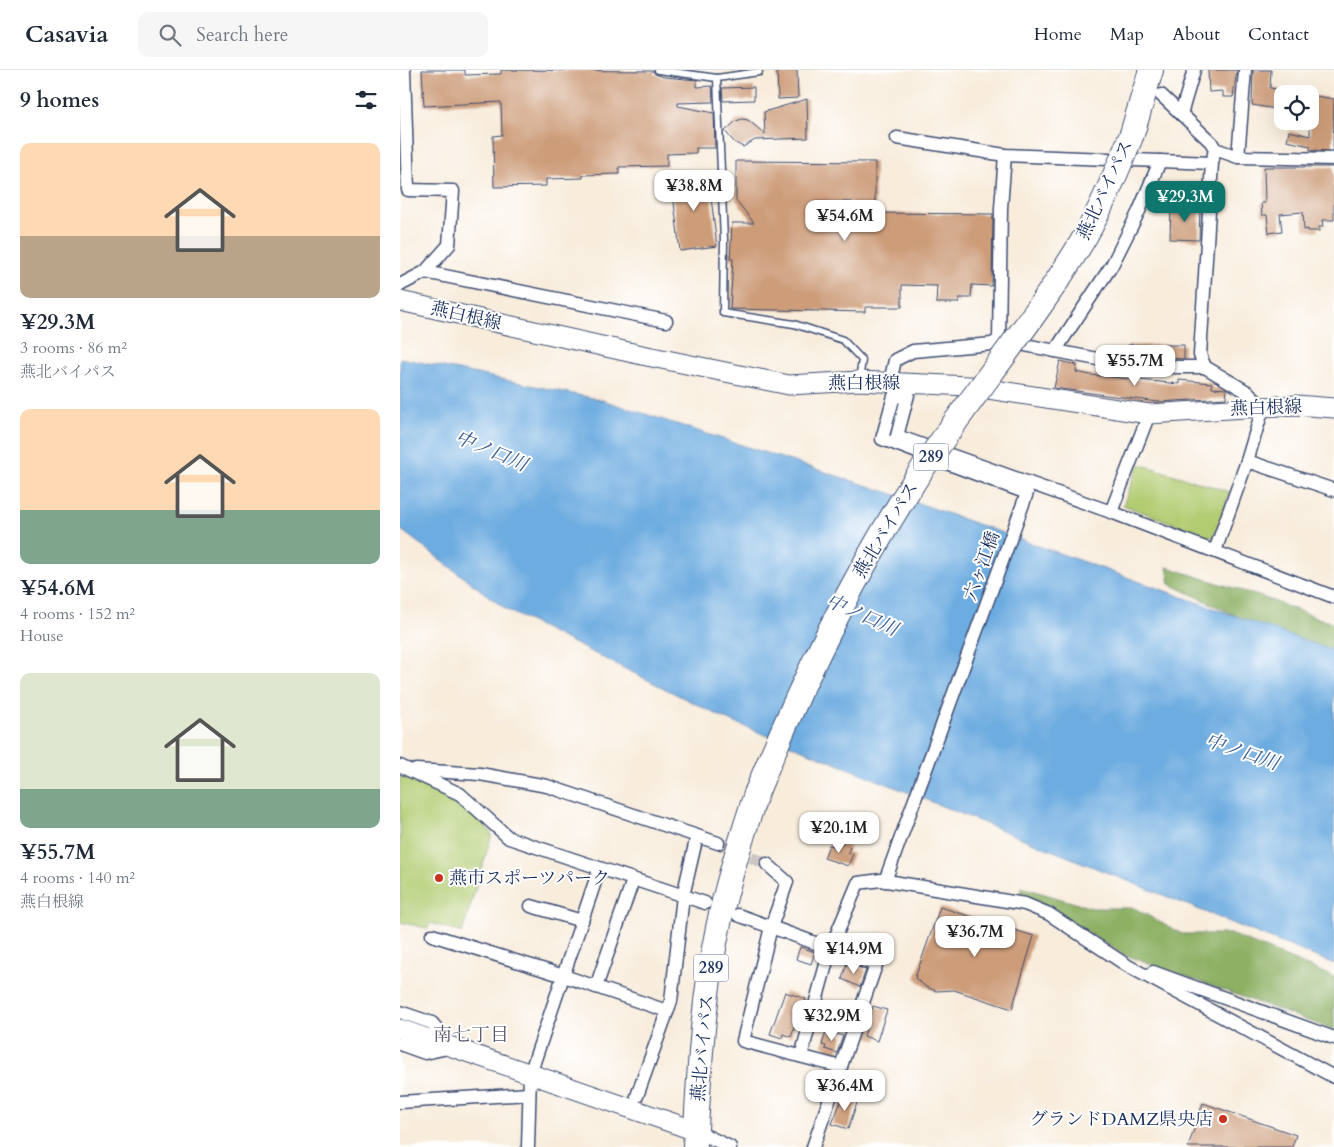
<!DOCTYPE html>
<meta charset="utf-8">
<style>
:root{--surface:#fff;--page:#f6f6f7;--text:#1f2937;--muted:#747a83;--line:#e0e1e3;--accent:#0f766e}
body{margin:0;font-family:Cardo,"Noto Serif JP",serif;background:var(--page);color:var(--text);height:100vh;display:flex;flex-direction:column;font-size:19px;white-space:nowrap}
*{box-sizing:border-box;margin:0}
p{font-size:16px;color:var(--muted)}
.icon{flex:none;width:28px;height:28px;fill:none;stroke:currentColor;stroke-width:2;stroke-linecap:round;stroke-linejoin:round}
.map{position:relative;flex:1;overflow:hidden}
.side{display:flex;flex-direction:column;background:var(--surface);width:400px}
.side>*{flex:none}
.buttons{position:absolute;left:874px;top:15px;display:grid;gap:10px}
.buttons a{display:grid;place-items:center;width:45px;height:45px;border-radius:10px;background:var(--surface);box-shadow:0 5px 20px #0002;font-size:25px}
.price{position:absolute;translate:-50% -42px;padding:0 11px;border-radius:10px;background:#fff;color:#222;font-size:16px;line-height:32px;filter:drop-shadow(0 1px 2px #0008)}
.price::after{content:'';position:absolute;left:50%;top:30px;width:15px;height:11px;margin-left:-8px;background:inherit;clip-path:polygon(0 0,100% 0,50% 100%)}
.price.active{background:var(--accent);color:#fff}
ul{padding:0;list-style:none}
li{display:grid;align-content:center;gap:10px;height:265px;padding:0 20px}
li span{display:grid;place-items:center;height:155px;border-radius:10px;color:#555}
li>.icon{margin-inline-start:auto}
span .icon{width:90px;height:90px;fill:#fffc;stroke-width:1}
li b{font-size:21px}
h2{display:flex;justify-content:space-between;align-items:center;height:60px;padding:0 20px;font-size:21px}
header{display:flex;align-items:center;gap:30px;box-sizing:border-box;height:70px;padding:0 25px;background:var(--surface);border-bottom:1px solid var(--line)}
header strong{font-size:24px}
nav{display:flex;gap:28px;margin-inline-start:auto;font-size:18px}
.search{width:350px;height:45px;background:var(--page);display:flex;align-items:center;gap:12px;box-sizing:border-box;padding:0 18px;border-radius:10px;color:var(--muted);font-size:19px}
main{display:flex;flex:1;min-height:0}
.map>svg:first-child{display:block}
.green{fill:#b2cc72;stroke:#667e68}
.forest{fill:#8db064;stroke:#547061}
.water{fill:#6dace0;stroke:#446e9f}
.building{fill:#cd9d7a;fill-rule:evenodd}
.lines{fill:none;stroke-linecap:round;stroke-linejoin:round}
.street-tunnel{stroke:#ccc6c2;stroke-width:12;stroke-dasharray:12 6;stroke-linecap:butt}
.lane-casing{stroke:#3c4b71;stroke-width:9}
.street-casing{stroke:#3c4b71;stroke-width:15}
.secondary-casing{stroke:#3c4b71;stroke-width:21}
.highway-casing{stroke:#3c4b71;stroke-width:26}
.lane{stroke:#fff;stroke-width:6}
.street{stroke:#fff;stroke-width:12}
.secondary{stroke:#fff;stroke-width:19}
.highway{stroke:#fff;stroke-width:24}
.highway-bridge-casing{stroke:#3c4b71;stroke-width:26;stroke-linecap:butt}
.highway-bridge{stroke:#fff;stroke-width:24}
.poi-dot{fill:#c8321e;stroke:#fff;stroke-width:2}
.labels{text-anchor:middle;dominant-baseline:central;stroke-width:4;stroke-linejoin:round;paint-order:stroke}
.shield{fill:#fff;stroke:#5f6d8e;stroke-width:1}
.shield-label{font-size:16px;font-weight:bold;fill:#1b2f5e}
.street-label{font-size:18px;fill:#1b2f5e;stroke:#fff}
.poi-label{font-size:18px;fill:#1b2f5e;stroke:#fff;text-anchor:start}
.water-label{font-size:19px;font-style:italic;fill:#385b8c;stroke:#fff}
.neighbourhood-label{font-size:19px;fill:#595668;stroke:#fff}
</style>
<header>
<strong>Casavia</strong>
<div class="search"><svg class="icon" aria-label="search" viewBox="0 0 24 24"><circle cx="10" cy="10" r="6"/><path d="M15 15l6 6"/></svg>Search here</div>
<nav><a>Home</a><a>Map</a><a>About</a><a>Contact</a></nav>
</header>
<main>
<section class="side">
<h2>9 homes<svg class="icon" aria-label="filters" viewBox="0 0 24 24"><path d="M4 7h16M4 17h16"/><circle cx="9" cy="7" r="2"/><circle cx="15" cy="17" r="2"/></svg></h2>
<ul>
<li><span style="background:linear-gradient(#ffd9b3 60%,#b9a48a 0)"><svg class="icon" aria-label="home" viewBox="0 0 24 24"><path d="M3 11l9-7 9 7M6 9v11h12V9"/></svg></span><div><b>¥29.3M</b><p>3 rooms · 86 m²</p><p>燕北バイパス</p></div></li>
<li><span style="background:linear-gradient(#ffd9b3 65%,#7fa58c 0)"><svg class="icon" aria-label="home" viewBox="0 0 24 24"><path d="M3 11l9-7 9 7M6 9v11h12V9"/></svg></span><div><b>¥54.6M</b><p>4 rooms · 152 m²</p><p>House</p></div></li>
<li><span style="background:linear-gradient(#dfe7d0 75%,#7fa58c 0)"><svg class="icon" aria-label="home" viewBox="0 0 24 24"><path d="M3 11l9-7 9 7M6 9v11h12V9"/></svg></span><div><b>¥55.7M</b><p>4 rooms · 140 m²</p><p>燕白根線</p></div></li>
</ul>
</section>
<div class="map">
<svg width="934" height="1077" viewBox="0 0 934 1077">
<rect width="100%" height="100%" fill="#fff"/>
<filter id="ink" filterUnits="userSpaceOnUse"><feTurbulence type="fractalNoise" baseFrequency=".02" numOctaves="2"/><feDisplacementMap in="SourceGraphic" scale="10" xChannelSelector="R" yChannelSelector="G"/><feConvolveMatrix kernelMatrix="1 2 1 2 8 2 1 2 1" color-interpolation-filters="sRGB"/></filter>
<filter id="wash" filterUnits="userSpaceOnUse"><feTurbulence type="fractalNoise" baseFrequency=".0096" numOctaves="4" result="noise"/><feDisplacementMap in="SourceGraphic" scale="20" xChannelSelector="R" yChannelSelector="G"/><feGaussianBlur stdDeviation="1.12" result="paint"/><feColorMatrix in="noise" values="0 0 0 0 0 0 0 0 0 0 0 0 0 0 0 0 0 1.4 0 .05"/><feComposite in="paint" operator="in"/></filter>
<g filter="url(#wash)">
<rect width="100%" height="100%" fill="#f8ecdb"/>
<!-- green -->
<g class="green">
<path d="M739,394L830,422L813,468L723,435Z"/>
<path d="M0,706C36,720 70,731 92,765L62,863L31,853L27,858L0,852Z"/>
</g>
<!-- forest -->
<g class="forest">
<path d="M767,497L865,528L934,554V587L876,565L770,514Z"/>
<path d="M621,817L692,838H734L782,864H830L934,907V960L720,883L652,839L620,826Z"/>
</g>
<!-- water -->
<path class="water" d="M0,288L202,330L493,424L934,581V894L326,649L107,540L0,459Z"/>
<g id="blocks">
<!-- building -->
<g class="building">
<path d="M22,0H65V5L101,4V0L253,1L255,4L264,7L297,10V17L312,16L313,32L278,33V36L314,43L315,78H296V83L267,84V96L219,97V104L183,105V108L146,109V116L94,117L93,66L102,65L101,32L24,36Z"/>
<path d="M377,0H397L398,28L378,29Z"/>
<path d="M808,0H837L833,27H823V21L809,22Z"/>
<path d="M853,0H871L870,18L882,20V40L852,35Z"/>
<path d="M354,17V30L323,31L322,18Z"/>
<path d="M910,25L934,29L933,81L910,80V76L887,71L889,61L910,66Z"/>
<path d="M407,29L408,68L355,70L343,77L334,72L325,61L336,51L342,49L348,50L365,64L364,42Z"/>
<path d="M336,91L475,92V143L593,144L592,216L572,215L571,228H559V233H536L537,216L502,215V237H465V242L330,239L333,189H330L332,153H354L336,130ZM413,132H452L455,155L413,154Z"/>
<path d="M864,97H934V150H922L923,157H919V161H908V159L904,160L903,142L880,144L882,161L869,163L867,145H862L861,133H865Z"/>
<path d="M308,104L317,176L280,181L271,108Z"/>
<path d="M771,136H800L799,170L770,169Z"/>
<path d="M728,275H784V289L728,285Z"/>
<path d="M660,291L677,295L676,302L691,305L779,314V310L812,313V318L827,319L826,328L758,332L654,318Z"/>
<path d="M436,771L450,777L448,782L453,784L448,796L424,788L429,775L434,776Z"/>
<path d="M540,837L634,866L612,939L554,920L536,921L526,917L515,908Z"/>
<path d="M400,877L415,882L411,894L396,889Z"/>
<path d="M447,893L466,900L460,917L442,909Z"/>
<path d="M385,922L406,929L402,940L405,941L402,952L397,950L391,967L383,964L382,968L370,964Z"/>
<path d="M473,936L487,940L477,971L464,966Z"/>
<path d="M426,961L443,966L437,983L425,979L426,976L422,975Z"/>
<path d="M443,1026L458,1030L448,1059L432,1054Z"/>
<path d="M803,1033L896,1065L892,1077H788Z"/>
</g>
</g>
</g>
<g filter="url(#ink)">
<use href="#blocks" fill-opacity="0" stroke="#3c4b71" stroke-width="1"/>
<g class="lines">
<!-- street-tunnel -->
<path class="street-tunnel" d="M318,773L367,794"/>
<defs>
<g id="lane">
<path d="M258,0L317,8L359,2"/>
<path d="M317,8L324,170L323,243L394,254L443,270L462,290L459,310"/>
</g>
<g id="street">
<path d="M761,25L811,72L815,79L838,87L934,89"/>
<path d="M781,44L794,0"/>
<path d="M497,68L605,85L812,93"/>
<path d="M838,87L845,0"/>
<path d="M25,202L266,251"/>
<path d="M0,215L25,202L49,175L53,121L8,120L4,0"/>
<path d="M599,270L601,138L605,85"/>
<path d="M655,281L712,195L739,141L760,91"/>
<path d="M805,297L800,285L812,93L815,79"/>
<path d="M490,312L495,290L513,281L592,274L599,270L718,293L762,297H805L849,323L863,338L847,391L815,481"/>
<path d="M509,321L497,366L711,442L934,527"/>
<path d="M847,391L934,420"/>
<path d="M711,442L749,344"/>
<path d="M0,696L60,724L109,768L305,833"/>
<path d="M16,700L80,704L147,716L318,773"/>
<path d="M367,794L387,812L371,857L343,971L441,997"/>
<path d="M485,811L627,423L482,369L494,326L507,327"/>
<path d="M131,836L182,851"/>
<path d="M338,845L476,895L413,1077"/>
<path d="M32,865L164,906L267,941"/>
<path d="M753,902L934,968"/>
<path d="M196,917L233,810"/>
<path d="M0,942L32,953L52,977L25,983L0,974"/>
<path d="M401,986L430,880L458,813L481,810L625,834L649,844L728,896L934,1007"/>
<path d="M237,1026L271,931L283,826L297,766"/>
<path d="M0,1032L129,1024"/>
<path d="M296,1061L330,1077"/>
<path d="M128,1077L130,1004L199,800"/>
</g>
<g id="secondary">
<path d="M0,231L242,285L389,315L459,311L569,316L749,344L896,335L934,338"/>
<path d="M0,959L296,1061"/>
</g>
<g id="highway">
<path d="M732,64L751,0"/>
<path d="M295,1077C299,1002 303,926 319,853C328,809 342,766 356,724"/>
</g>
</defs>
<!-- lane casing -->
<use href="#lane" class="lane-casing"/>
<!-- street casing -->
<use href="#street" class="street-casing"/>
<!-- secondary casing -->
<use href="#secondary" class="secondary-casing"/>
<!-- highway casing -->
<use href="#highway" class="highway-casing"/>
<!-- lane -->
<use href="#lane" class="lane"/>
<!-- street -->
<use href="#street" class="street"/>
<!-- secondary -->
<use href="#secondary" class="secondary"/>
<!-- highway -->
<use href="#highway" class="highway"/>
<defs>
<path id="highway-bridge" d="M356,724C401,613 452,507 517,407C571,325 636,250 686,165C704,133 718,99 732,64"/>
</defs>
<!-- highway-bridge casing -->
<use href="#highway-bridge" class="highway-bridge-casing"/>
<!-- highway-bridge -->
<use href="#highway-bridge" class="highway-bridge"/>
</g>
</g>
<!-- markers -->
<g class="poi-dot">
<circle cx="39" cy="808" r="5"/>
<circle cx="823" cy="1049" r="5"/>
</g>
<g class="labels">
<!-- shield labels -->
<g class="shield">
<rect x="513.5" y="373.5" width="35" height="27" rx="4"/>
<rect x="293.5" y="884.5" width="35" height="27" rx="4"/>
</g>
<g class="shield-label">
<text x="531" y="387">289</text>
<text x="311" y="898">289</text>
</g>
<!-- street labels -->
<g class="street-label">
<text transform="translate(705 120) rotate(-65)">燕北バイパス</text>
<text transform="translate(66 246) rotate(13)">燕白根線</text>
<text x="464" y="313">燕白根線</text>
<text transform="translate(866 338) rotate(-2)">燕白根線</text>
<text transform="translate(486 460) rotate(-59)">燕北バイパス</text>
<text transform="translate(582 496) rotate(-70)">六ヶ江橋</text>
<text transform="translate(303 978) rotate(-85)">燕北バイパス</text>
</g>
<!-- poi labels -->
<g class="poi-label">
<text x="49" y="808">燕市スポーツパーク</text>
<text x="813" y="1049" text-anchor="end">グランドDAMZ県央店</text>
</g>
<!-- water labels -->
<g class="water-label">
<text transform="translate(91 381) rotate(23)">中ノ口川</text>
<text transform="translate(462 545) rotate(24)">中ノ口川</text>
<text transform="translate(842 682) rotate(19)">中ノ口川</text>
</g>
<!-- neighbourhood labels -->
<g class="neighbourhood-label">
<text x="71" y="965">南七丁目</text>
</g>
</g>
</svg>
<div class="buttons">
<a><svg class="icon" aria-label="locate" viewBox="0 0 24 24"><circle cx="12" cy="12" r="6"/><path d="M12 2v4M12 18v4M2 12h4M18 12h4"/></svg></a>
</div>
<b class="price" style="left:294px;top:142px">¥38.8M</b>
<b class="price active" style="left:785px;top:153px">¥29.3M</b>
<b class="price" style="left:445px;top:172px">¥54.6M</b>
<b class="price" style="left:735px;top:317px">¥55.7M</b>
<b class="price" style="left:439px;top:784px">¥20.1M</b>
<b class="price" style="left:575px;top:888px">¥36.7M</b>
<b class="price" style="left:454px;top:905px">¥14.9M</b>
<b class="price" style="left:432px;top:972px">¥32.9M</b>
<b class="price" style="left:445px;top:1042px">¥36.4M</b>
</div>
</main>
